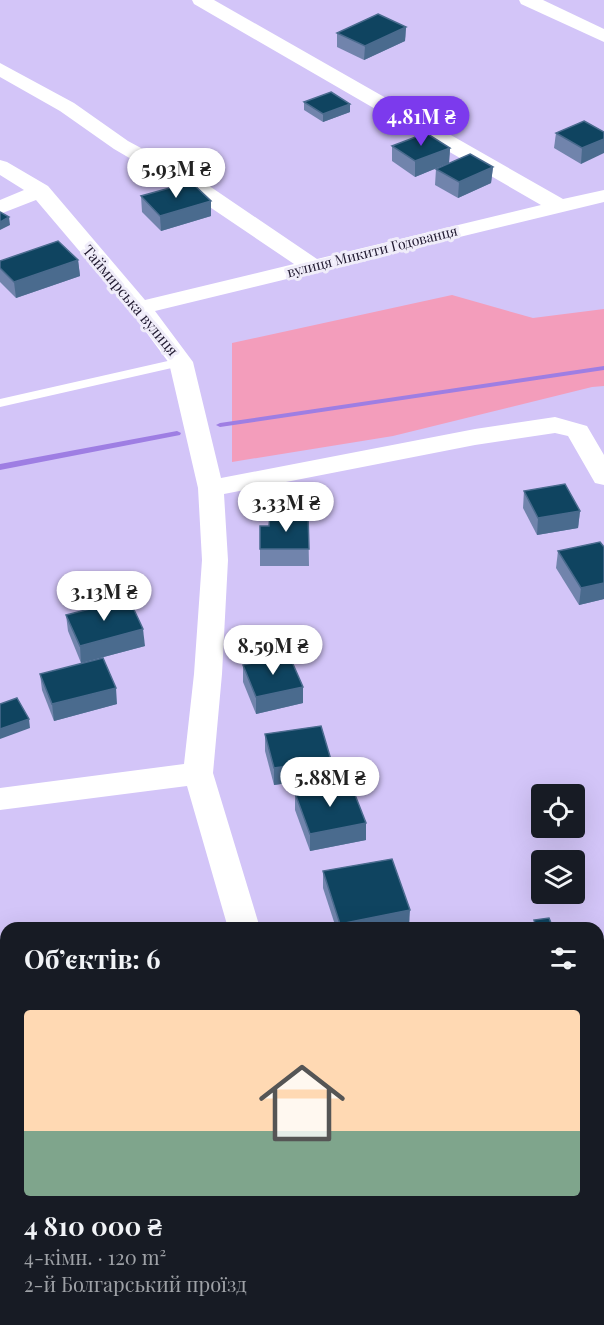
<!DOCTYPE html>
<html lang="uk">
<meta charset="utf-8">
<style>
:root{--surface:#171b24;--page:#20242c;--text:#f1f3f6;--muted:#9ea1a6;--line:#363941;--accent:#7c3aed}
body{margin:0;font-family:"Playfair Display",serif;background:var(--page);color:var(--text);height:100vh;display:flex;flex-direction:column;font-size:22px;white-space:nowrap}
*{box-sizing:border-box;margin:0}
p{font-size:20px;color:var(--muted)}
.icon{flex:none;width:33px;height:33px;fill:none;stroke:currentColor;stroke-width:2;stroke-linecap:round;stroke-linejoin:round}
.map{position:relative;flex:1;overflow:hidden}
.side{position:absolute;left:0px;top:922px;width:604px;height:404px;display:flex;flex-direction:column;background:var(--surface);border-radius:18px 18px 0 0;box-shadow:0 6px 24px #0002}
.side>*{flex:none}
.fabs{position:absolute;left:531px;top:784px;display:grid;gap:12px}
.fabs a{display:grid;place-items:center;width:54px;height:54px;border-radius:6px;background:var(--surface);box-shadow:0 6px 24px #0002;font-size:30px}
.price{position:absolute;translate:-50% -51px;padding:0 14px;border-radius:21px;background:#fff;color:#222;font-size:20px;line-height:39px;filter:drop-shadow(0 2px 3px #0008)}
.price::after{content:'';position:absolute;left:50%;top:36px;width:18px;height:14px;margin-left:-9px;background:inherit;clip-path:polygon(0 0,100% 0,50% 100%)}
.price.active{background:var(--accent);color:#fff}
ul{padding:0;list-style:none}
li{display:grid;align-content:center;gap:12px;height:318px;padding:0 24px}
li+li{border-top:2px solid var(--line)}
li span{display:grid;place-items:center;height:186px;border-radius:6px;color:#555}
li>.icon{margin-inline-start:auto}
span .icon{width:108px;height:108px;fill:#fffc;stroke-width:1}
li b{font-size:26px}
h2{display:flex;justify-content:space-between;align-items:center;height:72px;padding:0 24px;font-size:26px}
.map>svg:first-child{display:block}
.green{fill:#f39dbb}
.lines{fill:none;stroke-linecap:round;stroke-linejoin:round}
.stream{fill:#9e7ee3;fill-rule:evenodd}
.lane{fill:#fff;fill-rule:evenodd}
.street{fill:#fff;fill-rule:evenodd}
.wall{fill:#7184ac}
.shaded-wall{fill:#4a6b8e}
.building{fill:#0f4460;stroke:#4a6b8e;stroke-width:1.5}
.labels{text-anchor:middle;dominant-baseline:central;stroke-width:6;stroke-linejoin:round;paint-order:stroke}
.far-street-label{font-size:14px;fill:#201930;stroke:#f0edfa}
.street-label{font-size:15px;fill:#201930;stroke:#f0edfa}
</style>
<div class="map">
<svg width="604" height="1325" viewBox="0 0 604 1325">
<rect width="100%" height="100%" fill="#d3c5f8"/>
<!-- green -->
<path class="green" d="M452,295L533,318L604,309V386L592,387L393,436L232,462V343Z"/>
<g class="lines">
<!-- stream -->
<g class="stream">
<path d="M604,366V370L220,427L216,425L220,423Z"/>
<path d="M177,431L181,433L180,435L0,470V464Z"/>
</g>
<!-- lane -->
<path class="lane" d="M181,358L187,362L185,365L0,407V399Z"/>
<!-- street -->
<g class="street">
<path d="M192,0H214L563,199L604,190V202L155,311L193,362L221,478L475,429L555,417L587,426L604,455V485L595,483L568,436L555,433L475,445L224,494L228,560L222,674L213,773L260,928H228L187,786L0,810V788L184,764L194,674L202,560L198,488L169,363L132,313L36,200L0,214V200L24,190L0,175V160L7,162L48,186L145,300L294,264L186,191L114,149L60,111L0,77V63L74,103L128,141L202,181L317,259L541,205L194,4Z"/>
<path d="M519,0H543L604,29V42L521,4Z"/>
<path d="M604,1152V1184L598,1185V1153Z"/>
<path d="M6,1267V1303L0,1304V1268Z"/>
<path d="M338,1320H376L377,1325H339Z"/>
</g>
</g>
<!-- wall -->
<g class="wall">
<path d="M406,27L405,41L364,60L337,47V33Z"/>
<path d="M304,102L350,104V112L323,122L304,110Z"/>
<path d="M604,132L581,164L554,148L556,133Z"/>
<path d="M392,146L450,148L449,163L415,177L392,161Z"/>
<path d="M493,167L491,183L458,198L435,185L436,169Z"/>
<path d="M141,196L211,216L161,231L142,212Z"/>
<path d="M78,260L80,276L16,298L0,282V261Z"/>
<path d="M524,491L580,511L578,528L537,535L523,508Z"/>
<path d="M308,514L309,566H260V526H269Z"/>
<path d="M604,547V599L579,605L556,568L558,551Z"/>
<path d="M66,615L145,646L81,663L68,631Z"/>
<path d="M243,665L303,703L256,714L243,682Z"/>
<path d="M40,674L117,704L54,721L42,690Z"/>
<path d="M265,734L331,760L330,777L274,785L265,751Z"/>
<path d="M295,793L366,823V840L310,851L295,810Z"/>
<path d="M323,871L409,927L402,928H336L323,888Z"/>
<path d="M534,920L553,928H533Z"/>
</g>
<!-- shaded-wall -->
<g class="shaded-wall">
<path d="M406,27L405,41L364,60L365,46Z"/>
<path d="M350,104V112L323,122V114Z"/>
<path d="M604,139V153L581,164L582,148Z"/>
<path d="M450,148L449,163L415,177V161Z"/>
<path d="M493,167L491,183L458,198L459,182Z"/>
<path d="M211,201V216L161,231L160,216Z"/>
<path d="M9,217L10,225L0,230V222Z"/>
<path d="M78,260L80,276L16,298L14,282Z"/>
<path d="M580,511L578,528L537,535L538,518Z"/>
<path d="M604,583V599L579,605L581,588Z"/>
<path d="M143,629L145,646L81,663L80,646Z"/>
<path d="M303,687V703L256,714V697Z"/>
<path d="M116,688L117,704L54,721L52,704Z"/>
<path d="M29,719L30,728L0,739V729Z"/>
<path d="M331,760L330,777L274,785V768Z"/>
<path d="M366,823V840L310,851V834Z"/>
<path d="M410,910L409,927L402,928H340V924Z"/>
</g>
<!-- building -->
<g class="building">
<path d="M378,14L406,27L365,46L337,33Z"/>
<path d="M331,92L350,104L323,114L304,102Z"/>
<path d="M584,121L604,132V139L582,148L556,133Z"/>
<path d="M426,133L450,148L415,161L392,146Z"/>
<path d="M470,154L493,167L459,182L436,169Z"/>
<path d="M191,182L211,201L160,216L141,196Z"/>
<path d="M0,212L9,217L0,222Z"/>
<path d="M58,241L78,260L14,282L0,268V261Z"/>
<path d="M565,484L580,511L538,518L524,491Z"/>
<path d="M308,514L309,549H260V526H269L270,515Z"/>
<path d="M600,542L604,547V583L581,588L558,551Z"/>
<path d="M129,599L143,629L80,646L66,615Z"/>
<path d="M289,655L303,687L256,697L243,665Z"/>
<path d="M103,658L116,688L52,704L40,674Z"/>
<path d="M17,698L29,719L0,729V704Z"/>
<path d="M321,726L331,760L274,768L265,734Z"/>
<path d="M350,782L366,823L310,834L295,793Z"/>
<path d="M392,859L410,910L340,924L323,871Z"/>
<path d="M549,918L553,928H537L534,920Z"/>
<path d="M116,1320H187L189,1325H102L101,1324Z"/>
</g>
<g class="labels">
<!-- far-street labels -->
<g class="far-street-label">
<text transform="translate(372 251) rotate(-14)">вулиця Микити Годованця</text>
</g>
<!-- street labels -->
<g class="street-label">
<text transform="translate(131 300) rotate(50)">Таймирська вулиця</text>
</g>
</g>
</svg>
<div class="fabs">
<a><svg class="icon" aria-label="locate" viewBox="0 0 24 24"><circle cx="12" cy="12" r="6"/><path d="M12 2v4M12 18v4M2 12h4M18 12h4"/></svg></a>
<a><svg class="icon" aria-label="layers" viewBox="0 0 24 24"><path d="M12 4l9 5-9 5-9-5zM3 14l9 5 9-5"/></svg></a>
</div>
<b class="price active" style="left:421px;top:147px">4.81M ₴</b>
<b class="price" style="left:176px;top:199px">5.93M ₴</b>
<b class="price" style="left:286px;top:533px">3.33M ₴</b>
<b class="price" style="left:104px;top:622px">3.13M ₴</b>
<b class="price" style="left:273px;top:676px">8.59M ₴</b>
<b class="price" style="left:330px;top:808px">5.88M ₴</b>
<section class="side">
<h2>Об’єктів: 6<svg class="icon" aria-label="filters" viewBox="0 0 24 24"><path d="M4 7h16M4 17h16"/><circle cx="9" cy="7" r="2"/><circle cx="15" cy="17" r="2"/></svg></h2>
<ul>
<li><span style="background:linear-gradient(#ffd9b3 65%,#7fa58c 0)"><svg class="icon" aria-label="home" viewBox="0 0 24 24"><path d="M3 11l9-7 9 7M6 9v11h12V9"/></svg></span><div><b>4 810 000 ₴</b><p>4-кімн. · 120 m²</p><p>2-й Болгарський проїзд</p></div></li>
</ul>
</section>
</div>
